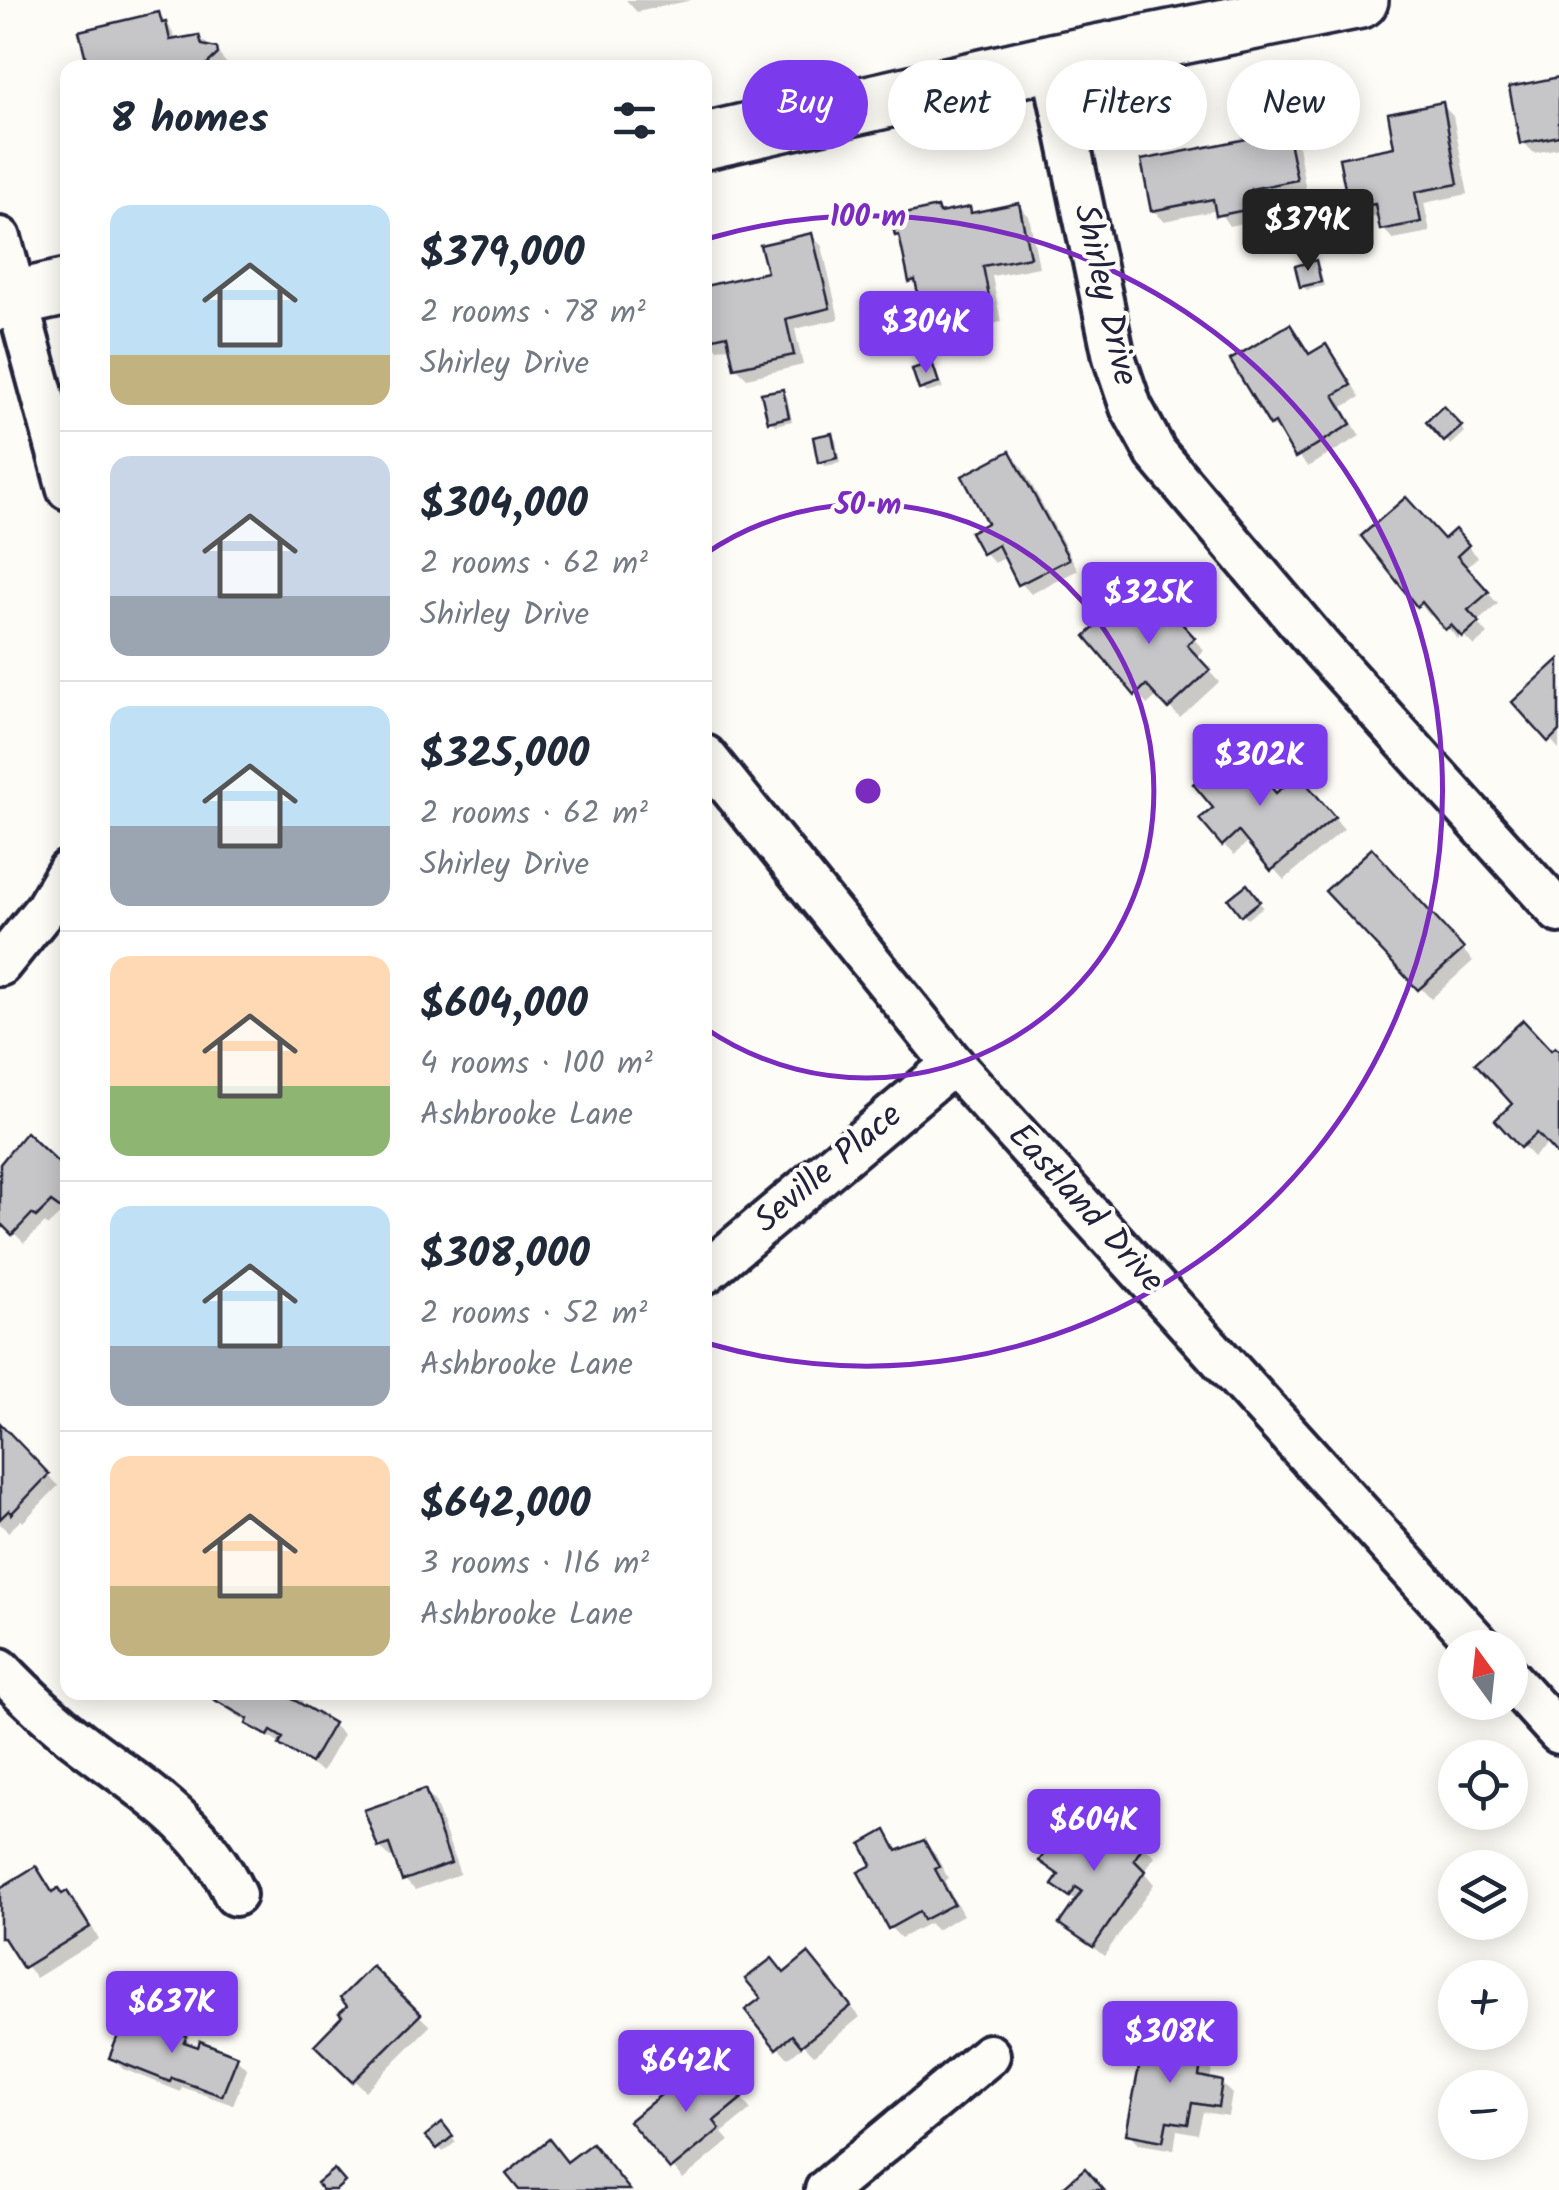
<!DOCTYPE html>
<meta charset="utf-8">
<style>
:root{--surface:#fff;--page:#f2f2f3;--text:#1f2937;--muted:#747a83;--line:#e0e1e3;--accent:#7c3aed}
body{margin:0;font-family:Kalam,sans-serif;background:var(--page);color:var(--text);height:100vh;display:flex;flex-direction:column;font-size:38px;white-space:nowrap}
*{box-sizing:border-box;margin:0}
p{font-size:32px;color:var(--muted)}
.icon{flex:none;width:55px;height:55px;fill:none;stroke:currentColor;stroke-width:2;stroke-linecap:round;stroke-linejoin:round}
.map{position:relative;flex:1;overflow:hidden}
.details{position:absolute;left:60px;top:60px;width:652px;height:1640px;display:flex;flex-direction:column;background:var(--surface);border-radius:20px;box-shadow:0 5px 25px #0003}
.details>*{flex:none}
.hud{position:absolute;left:742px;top:60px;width:665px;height:90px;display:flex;gap:20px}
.needle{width:65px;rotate:345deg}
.buttons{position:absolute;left:1438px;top:1630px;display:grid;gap:20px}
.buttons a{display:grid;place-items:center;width:90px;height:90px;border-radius:50%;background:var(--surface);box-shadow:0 5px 25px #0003;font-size:50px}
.price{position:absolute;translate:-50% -85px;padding:0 22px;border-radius:10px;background:var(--accent);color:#fff;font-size:32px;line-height:65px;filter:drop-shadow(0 2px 5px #0008)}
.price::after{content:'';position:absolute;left:50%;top:60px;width:30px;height:22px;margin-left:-15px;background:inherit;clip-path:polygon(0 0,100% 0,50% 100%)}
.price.on{background:#222;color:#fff}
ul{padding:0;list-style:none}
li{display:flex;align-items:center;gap:30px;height:250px;padding:0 50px}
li+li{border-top:2px solid var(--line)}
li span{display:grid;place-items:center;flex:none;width:280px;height:200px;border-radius:20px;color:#555}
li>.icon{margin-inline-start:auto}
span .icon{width:120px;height:120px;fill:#fffc;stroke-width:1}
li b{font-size:42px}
h2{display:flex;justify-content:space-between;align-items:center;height:120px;padding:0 50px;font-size:42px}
.pill{padding:0 35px;border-radius:45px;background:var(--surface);box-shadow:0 5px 25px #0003;font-size:35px;line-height:90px}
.pill.on{background:var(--accent);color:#fff}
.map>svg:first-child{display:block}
.shadow{fill:#0003}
.building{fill:#c6c6c8;stroke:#22223b;stroke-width:2.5}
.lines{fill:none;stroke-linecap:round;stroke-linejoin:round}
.street-casing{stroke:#22223b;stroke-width:48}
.secondary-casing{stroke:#22223b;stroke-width:62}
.street{stroke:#fdfcf7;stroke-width:40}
.secondary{stroke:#fdfcf7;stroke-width:55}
.ring{fill:none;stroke:#7b2cbf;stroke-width:5}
.labels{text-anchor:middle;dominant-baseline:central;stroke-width:8;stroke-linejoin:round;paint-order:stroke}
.street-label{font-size:35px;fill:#22223b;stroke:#fdfcf7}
.centre{fill:#7b2cbf;stroke:#fdfcf7;stroke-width:5}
.ring-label{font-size:30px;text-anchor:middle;font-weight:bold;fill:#7b2cbf;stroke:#fdfcf7;stroke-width:8;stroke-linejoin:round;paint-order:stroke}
</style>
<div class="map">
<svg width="1559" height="2190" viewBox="0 0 1559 2190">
<rect width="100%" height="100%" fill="#fdfcf7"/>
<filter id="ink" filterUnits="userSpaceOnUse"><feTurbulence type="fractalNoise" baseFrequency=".01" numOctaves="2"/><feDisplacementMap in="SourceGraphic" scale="20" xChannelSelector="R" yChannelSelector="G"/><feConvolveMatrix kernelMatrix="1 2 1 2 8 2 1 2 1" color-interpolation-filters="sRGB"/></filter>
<g filter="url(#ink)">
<!-- shadow -->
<g class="shadow">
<path d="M626,0H692L637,12Z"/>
<path d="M158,15L169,26L177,41L199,38L215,50L228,65L90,66Z"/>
<path d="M1559,79V148L1534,153L1523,142Z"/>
<path d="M1442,105L1453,116L1468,194L1424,203L1430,232L1393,239L1382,228L1380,216L1362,219L1351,208L1397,149Z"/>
<path d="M1287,134L1298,145L1306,191L1261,200L1264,218L1229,226L1218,210L1164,221L1153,210Z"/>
<path d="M1018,205L1029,216L1039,267L992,276L1001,322L954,332L942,315L934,317L923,306L919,288L911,280L903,240L898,235L936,210L941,215L969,209L974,215Z"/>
<path d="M812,236L822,246L839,319L795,329L803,365L747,378L736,367L732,346L718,349L708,338L705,288L770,273Z"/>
<path d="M1316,263L1320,268L1324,286L1307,290L1302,286Z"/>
<path d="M1290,327L1312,356L1326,347L1336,358L1360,397L1343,407L1360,436L1308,467L1272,425Z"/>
<path d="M932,365L943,388L926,393L922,389Z"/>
<path d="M782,392L787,396L792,421L775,425L770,421Z"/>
<path d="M1443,409L1465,432L1451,445L1429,422Z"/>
<path d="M831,435L836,440L840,463L825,466L821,461Z"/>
<path d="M1010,455L1021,465L1078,570L1031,594L1021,583L1007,557L994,563L984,552Z"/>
<path d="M1455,533L1478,557L1466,568L1498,604L1477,622L1488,634L1474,646L1463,635L1458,639L1433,612L1430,616L1365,536L1444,542Z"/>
<path d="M1154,596L1204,650L1196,657L1219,682L1180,718L1158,695L1147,705L1088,637Z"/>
<path d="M1559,662V749L1516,702Z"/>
<path d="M1309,788L1344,829L1284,880L1249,841L1234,855L1223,844L1277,795Z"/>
<path d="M1382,862L1473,961L1431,999L1329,891Z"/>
<path d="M1251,892L1263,907L1247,919L1243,914Z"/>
<path d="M1551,1053L1559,1054V1153L1549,1142L1533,1157L1498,1120L1516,1104Z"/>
<path d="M0,1168L68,1176V1215L64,1211L48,1226L45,1223L24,1243L0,1219Z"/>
<path d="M0,1427L58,1486L23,1522L21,1520L8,1532L0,1524Z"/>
<path d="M219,1692H294L303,1702L301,1706L333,1725L343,1735L322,1772L227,1709L216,1698Z"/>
<path d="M425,1791L435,1802L460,1874L415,1890L404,1879L396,1856L390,1858L380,1847Z"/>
<path d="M1115,1825L1155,1856L1144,1872L1154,1884L1104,1956L1063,1924L1077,1902L1056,1885L1061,1877L1042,1861L1104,1840Z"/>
<path d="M886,1833L901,1852L924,1843L935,1854L948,1878L944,1881L963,1915L936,1930L929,1923L901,1938L890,1927L875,1866Z"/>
<path d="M35,1869L54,1893L67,1894L78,1904L99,1939L36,1978L0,1933V1891Z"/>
<path d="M819,1967L860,2017L814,2055L804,2045L788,2058L778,2047L785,1975Z"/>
<path d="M372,1970L430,2026L365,2091L317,2045L345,2016Z"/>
<path d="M185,2038L199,2051L236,2058L247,2069L233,2105L182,2087L181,2092L123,2069L112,2058Z"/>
<path d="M1204,2043L1215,2053L1210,2081L1221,2083L1232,2094L1228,2116L1203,2112L1198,2134L1177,2130L1174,2150L1140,2144L1129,2133L1152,2061Z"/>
<path d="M724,2076L751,2110L722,2133L729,2141L683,2179L633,2121L684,2089Z"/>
<path d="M442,2125L456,2142L443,2152L429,2136Z"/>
</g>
<!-- building -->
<g class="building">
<path d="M159,12L162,23L166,22L170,40L199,35L202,45L217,48L218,54L207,64V68L88,67L79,31Z"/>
<path d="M1559,77V136L1520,144L1509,87Z"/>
<path d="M1443,102L1458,184L1415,192L1421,222L1380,230L1375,204L1349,209L1339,158L1394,147L1388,113Z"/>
<path d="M1287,131L1297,180L1251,189L1255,208L1216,216L1213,199L1151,211L1141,160Z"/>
<path d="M1019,203L1030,257L983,266L992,312L940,322L937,304L921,308L915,280L909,282L899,235L895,236L891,217L937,207L939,213L970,207L971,213Z"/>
<path d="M812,233L830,308L786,319L794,355L734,368L727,335L705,340V286L767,272L760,245Z"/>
<path d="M1316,260L1321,282L1300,287L1295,266Z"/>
<path d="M1290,324L1309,354L1326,344L1351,385L1334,395L1351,424L1295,458L1275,423L1270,426L1230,360Z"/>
<path d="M932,362L939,383L919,390L912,369Z"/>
<path d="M783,389L789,417L768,422L761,393Z"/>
<path d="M1443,406L1462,426L1444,442L1426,422Z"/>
<path d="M832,433L837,458L818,463L813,437Z"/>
<path d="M1010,451L1069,559L1018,585L998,545L982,554L970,532L987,523L962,476Z"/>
<path d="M1406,497L1444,539L1455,529L1469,545L1457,556L1489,592L1468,610L1479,622L1462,637L1451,625L1445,630L1422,602L1417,607L1361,536Z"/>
<path d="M1144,582L1195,638L1187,645L1210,670L1168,709L1146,685L1135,696L1085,636Z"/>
<path d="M1559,659V731L1548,742L1512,702Z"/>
<path d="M1236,746L1276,793L1298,774L1335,817L1271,871L1238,831L1222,846L1199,819L1213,808L1193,784Z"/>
<path d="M1372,848L1464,949L1418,990L1325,891Z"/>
<path d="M1247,884L1260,901L1241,916L1228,899Z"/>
<path d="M1523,1020L1551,1050L1555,1047L1559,1051V1157L1537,1133L1520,1148L1495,1120L1512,1104L1475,1063Z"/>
<path d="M26,1132L68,1172V1214L51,1202L36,1217L32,1214L12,1235L0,1223V1164Z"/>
<path d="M0,1423L49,1474L11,1514L9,1510L0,1519Z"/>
<path d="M217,1692H292L289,1697L334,1723L311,1763L279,1745L283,1738L271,1731L268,1736L246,1724L248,1719L213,1699Z"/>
<path d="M425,1789L451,1863L402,1881L389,1844L378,1848L364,1810Z"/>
<path d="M1071,1815L1103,1837L1114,1822L1145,1843L1134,1860L1145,1871L1093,1947L1059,1924L1082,1891L1076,1887L1070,1897L1052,1885L1059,1875L1039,1861Z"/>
<path d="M886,1830L897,1851L924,1840L939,1867L935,1869L954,1904L923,1920L919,1912L888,1929L858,1872L872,1865L861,1844Z"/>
<path d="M36,1866L52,1892L58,1888L62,1894L67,1891L90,1927L23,1968L4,1938H0V1888Z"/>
<path d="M808,1953L851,2006L801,2046L792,2035L776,2049L745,2010L761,1998L745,1979L772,1958L784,1973Z"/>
<path d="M372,1966L421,2014L352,2082L314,2045L342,2016L339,2013L347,2006L340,1998Z"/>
<path d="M127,2013L187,2036L184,2042L198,2047L200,2041L238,2056L222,2096L172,2078L170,2082L109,2058Z"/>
<path d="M1155,2032L1205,2040L1199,2076L1222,2081L1218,2107L1192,2103L1188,2124L1167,2121L1163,2141L1126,2134L1141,2056L1150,2058Z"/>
<path d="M713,2062L742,2098L714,2121L720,2129L670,2170L629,2121L679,2080L684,2085Z"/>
<path d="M442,2122L453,2136L437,2149L425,2136Z"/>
<path d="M549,2139L567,2162L592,2143L630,2190H519L506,2174Z"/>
<path d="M1085,2168L1104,2190H1060Z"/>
<path d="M334,2169L345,2182L336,2190H322L317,2183Z"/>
</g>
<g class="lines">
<defs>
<g id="street">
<path d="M1052,62L1114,357L1131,407L1156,453L1321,648L1559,912"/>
<path d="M0,238L68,489"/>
<path d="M705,756L953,1064L1482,1648"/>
<path d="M0,965L46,908L68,871"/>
<path d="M705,1273L953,1064"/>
<path d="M0,1669C25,1695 50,1719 79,1741C141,1789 201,1822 235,1895"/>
<path d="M1510,1679L1559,1733"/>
<path d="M826,2190L989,2055"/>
</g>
<g id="secondary">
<path d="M705,141L1052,62L1360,0"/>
<path d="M0,302L68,287"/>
</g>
</defs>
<!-- street casing -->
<use href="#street" class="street-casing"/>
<!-- secondary casing -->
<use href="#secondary" class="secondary-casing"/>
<!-- street -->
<use href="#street" class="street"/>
<!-- secondary -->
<use href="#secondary" class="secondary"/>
</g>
</g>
<!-- distance rings -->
<g class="ring">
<path d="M705 554A287 287 0 1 1 705 1028"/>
<path d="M710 238A575 575 0 1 1 710 1344"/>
</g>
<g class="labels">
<!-- street labels -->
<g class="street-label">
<text transform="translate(1104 295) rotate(77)">Shirley Drive</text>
<text transform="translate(829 1169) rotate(-40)">Seville Place</text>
<text transform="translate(1085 1209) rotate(48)">Eastland Drive</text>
</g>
</g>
<circle cx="868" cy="791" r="15" class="centre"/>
<g class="ring-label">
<text x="868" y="226">100 m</text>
<text x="868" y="514">50 m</text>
</g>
</svg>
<div class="buttons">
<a><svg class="needle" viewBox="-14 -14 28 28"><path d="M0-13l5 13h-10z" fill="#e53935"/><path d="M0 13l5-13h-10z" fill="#747a83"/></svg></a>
<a><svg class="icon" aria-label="locate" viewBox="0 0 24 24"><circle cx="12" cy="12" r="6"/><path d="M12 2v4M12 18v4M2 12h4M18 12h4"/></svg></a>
<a><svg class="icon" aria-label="layers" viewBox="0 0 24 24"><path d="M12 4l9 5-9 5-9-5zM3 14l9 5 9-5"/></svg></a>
<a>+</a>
<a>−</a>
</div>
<b class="price on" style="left:1308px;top:274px">$379K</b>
<b class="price" style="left:926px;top:376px">$304K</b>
<b class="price" style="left:1149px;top:647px">$325K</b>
<b class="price" style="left:1260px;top:809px">$302K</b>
<b class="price" style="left:1094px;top:1874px">$604K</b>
<b class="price" style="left:172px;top:2056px">$637K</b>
<b class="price" style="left:1170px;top:2086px">$308K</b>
<b class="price" style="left:686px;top:2115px">$642K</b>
<div class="hud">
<a class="pill on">Buy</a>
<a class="pill">Rent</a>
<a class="pill">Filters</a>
<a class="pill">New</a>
</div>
<section class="details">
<h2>8 homes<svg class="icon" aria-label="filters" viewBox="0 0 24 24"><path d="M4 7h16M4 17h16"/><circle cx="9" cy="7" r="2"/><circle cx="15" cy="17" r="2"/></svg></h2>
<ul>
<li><span style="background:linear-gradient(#bfe0f5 75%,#c2b280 0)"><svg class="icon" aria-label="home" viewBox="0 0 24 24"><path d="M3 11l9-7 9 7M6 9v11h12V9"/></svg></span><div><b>$379,000</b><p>2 rooms · 78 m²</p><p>Shirley Drive</p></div></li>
<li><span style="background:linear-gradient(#c9d6e8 70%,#9aa5b1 0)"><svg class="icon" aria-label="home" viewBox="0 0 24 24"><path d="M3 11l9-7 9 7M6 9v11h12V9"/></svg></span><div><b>$304,000</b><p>2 rooms · 62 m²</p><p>Shirley Drive</p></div></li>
<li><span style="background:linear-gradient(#bfe0f5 60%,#9aa5b1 0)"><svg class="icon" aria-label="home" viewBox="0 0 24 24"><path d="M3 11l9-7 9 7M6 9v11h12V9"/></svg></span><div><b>$325,000</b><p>2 rooms · 62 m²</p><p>Shirley Drive</p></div></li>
<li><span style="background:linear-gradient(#ffd9b3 65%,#8fb573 0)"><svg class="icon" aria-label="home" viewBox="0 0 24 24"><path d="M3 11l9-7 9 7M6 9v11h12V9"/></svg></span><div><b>$604,000</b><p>4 rooms · 100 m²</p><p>Ashbrooke Lane</p></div></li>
<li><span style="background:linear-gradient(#bfe0f5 70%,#9aa5b1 0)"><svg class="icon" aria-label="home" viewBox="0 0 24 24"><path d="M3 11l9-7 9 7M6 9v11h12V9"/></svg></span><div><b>$308,000</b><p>2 rooms · 52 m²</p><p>Ashbrooke Lane</p></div></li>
<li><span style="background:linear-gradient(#ffd9b3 65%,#c2b280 0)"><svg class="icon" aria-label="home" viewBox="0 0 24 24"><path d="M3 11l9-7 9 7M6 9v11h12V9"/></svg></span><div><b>$642,000</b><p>3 rooms · 116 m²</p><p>Ashbrooke Lane</p></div></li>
</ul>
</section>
</div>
